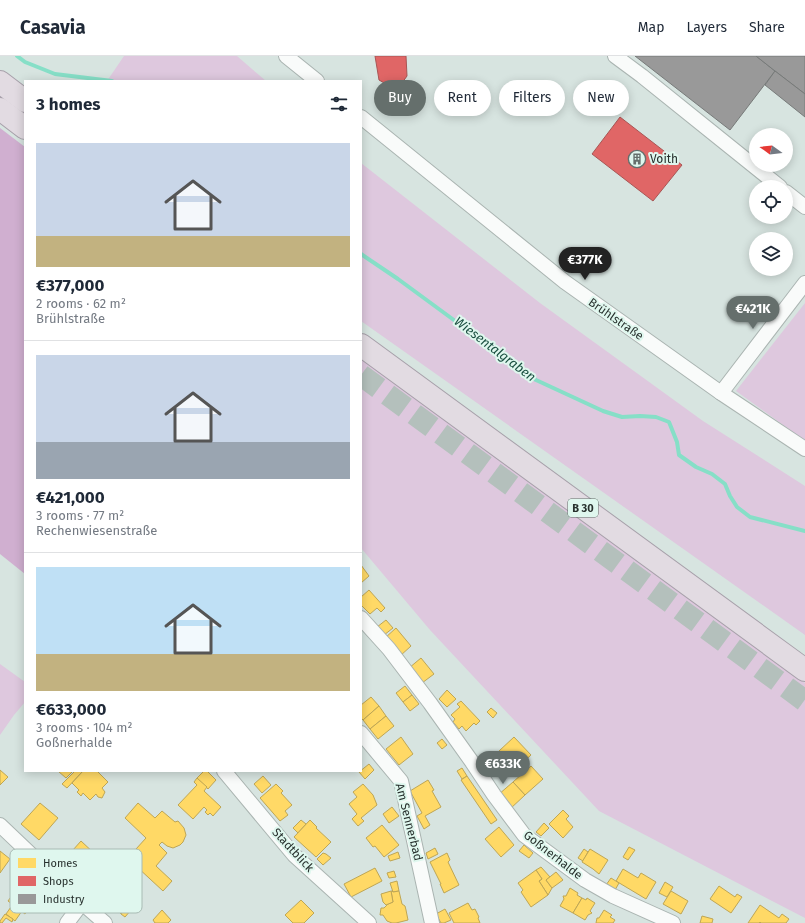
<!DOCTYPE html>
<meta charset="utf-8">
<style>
:root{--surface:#fff;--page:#f2f2f3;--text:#1f2937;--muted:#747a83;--line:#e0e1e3;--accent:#656f6c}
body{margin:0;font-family:"Fira Sans",sans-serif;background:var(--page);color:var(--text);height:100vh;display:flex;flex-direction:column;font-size:15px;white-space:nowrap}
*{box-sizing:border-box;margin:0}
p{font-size:13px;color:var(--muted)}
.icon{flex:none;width:22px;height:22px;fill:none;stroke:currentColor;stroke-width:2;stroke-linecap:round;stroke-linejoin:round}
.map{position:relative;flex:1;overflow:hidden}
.drawer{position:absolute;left:24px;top:24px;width:338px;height:692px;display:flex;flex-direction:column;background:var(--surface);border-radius:0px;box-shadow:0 2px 10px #0003}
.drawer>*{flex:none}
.hud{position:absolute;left:374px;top:24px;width:371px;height:36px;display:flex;gap:8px}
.needle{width:26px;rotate:285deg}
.buttons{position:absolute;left:749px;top:72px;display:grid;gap:8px}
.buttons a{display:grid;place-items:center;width:44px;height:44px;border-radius:50%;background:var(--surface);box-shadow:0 2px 10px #0003;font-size:20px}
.price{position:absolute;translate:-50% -34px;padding:0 9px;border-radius:14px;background:var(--accent);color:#fff;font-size:13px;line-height:26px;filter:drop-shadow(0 1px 2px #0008)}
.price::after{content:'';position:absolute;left:50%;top:24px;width:12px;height:9px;margin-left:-6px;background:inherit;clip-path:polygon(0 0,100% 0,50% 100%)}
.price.active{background:#222;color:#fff}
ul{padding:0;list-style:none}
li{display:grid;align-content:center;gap:8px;height:212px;padding:0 12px}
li+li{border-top:1px solid var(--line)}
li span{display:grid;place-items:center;height:124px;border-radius:0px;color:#555}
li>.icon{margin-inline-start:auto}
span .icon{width:72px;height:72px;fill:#fffc;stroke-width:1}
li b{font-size:17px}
h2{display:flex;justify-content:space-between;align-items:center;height:48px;padding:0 12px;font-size:17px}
.chip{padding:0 14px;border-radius:18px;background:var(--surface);box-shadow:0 2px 10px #0003;font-size:14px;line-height:36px}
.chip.active{background:var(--accent);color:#fff}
header{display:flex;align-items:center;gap:24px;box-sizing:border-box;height:56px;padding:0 20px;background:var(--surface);border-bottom:1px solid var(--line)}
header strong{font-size:19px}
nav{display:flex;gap:22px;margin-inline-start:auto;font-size:14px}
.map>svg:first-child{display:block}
.green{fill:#dec8de}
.forest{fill:#d0afd0}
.homes{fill:#ffd966;stroke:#bea655}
.shops{fill:#e06666;stroke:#a85655}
.industry{fill:#999;stroke:#777a79}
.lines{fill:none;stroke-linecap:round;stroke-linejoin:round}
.stream{stroke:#86dfc7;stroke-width:4}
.trunk-tunnel{stroke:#b4c0bc;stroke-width:22;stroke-dasharray:22 11;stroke-linecap:butt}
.minor-casing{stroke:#aab4b1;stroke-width:16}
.trunk-casing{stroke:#a7a0aa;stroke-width:24}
.minor{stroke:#f9fbfa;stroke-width:14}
.trunk{stroke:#e2dbe2;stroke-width:22}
.labels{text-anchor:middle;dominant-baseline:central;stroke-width:4;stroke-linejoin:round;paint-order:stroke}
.shield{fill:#dff7ee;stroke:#5e6c67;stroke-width:1}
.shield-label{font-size:11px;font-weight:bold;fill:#27302d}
.poi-label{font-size:12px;fill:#27302d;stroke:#dff7ee;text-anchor:start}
.street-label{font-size:12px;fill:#27302d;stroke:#dff7ee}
.water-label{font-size:13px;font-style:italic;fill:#1a4e40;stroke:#dff7ee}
.key{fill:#dff7ee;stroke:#a8bbb4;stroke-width:1}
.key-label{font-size:11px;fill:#27302d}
</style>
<header>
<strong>Casavia</strong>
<nav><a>Map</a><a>Layers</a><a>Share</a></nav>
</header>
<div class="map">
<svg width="805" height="867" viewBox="0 0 805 867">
<rect width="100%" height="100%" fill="#d7e4e0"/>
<!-- green -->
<g class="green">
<path d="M124,0H237L266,25H107Z"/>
<path d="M361,107L540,247L703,365L805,430V579L361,265Z"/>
<path d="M805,247V385L736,335Z"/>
<path d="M361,302L805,627V862L599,755L430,574L361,492Z"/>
<path d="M0,608L25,626V646L14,659L0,679Z"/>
</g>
<!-- forest -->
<path class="forest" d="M0,72L25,91V518L0,498Z"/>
<!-- homes -->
<g class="homes">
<path d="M361,509L369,520L361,527Z"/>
<path d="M369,534L385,552L381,556L377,552L370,558L361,549V541Z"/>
<path d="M386,564L393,572L384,579L377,571Z"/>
<path d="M396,572L411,590L400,600L385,582Z"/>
<path d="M421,602L434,618L422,627L409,612Z"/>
<path d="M405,630L412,639L403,646L396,637Z"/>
<path d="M447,634L456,643L447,651L439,643Z"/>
<path d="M412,639L419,648L410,655L403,646Z"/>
<path d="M371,641L379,650L363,664L361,662V649Z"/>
<path d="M461,645L480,665L476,669L474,667L466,675L462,670L459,673L453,666L455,663L451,659L460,651L457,648Z"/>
<path d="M379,650L386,660L370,673L363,664Z"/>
<path d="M491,652L497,657L493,662L487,656Z"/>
<path d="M386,660L394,670L378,683L370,673Z"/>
<path d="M401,681L413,698L399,709L386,693Z"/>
<path d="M514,681L531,699L519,710L514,705L511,707L499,695Z"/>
<path d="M442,683L447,689L442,693L437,687Z"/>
<path d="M369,708L374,714L365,723L359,716Z"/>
<path d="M531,710L543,723L525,739L513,726Z"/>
<path d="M462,712L467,720L462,723L457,715Z"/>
<path d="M0,714L8,721L0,729Z"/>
<path d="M58,715H73L66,722Z"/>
<path d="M75,715H83L67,732L62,728Z"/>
<path d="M83,715H97L108,726L102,732L105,736L102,742L98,741L96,738L90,744L83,737L81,740L77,736L79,734L72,727Z"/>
<path d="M204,715H207L216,724L208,733L197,722Z"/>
<path d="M263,720L271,729L262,737L254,728Z"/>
<path d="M467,720L497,764L491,768L461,724Z"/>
<path d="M197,722L207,731L204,735L221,751L213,760L210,757L208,759L205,756L207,754L204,751L193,763L178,749L197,729L194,726Z"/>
<path d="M428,724L434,734L432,735L441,751L425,760L430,769L424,773L417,760L422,757L410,735Z"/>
<path d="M513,726L525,739L510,753L498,739Z"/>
<path d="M276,728L283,735L281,737L292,749L285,755L288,759L280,765L260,742Z"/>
<path d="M363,728L373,739L377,749L361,762L364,765L358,770L352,763L357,758L349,748L357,741L353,736Z"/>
<path d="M40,747L58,762L39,784L21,768Z"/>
<path d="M138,747L155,762L162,755L175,766L178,765L184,772L186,779L183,786L180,789L173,792L167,790L162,786L159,789L167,797L156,810L172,825L163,835L136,810L134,812L126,804L146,782L125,762Z"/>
<path d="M392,751L399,760L389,767L383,758Z"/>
<path d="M563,754L569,760L566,763L573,771L563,782L549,768Z"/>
<path d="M301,764L306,768L298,777L293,772Z"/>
<path d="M310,764L317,771L316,772L331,786L316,801L294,781Z"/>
<path d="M544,767L549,772L541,780L536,776Z"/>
<path d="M382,769L399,789L384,801L375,790L373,791L366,782Z"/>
<path d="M499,771L514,789L501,801L485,783Z"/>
<path d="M81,785L96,799L79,818L64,804Z"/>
<path d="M524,789L533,797L529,802L519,795Z"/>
<path d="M629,791L635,794L628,804L623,801Z"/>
<path d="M435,792L438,798L428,803L426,797Z"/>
<path d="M584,793L588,796L583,805L578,802Z"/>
<path d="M590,793L608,804L599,818L593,813L582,806Z"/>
<path d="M0,795L10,803L0,817Z"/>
<path d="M398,796L400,802L390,805L388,800Z"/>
<path d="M323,797L326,798L331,802L323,809L317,803Z"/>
<path d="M447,797L450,804L448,806L459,829L444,837L440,828H441L430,806Z"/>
<path d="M541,811L550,821L546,824L552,832L548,839L539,825L542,823L536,814Z"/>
<path d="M375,812L382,825L351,841L344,828Z"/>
<path d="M623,813L638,822L641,817L656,826L646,843L616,825Z"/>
<path d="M536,814L542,823L539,825L548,839L531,851L521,836L523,834L518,827Z"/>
<path d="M394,815L396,821L389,822L387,817Z"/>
<path d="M556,816L563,824L552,832L546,824Z"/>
<path d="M611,822L619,827L615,834L606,829Z"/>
<path d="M124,824L137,836V837L142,842L131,854L128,851L121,858L106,843Z"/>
<path d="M397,825L399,835L393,836L390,827Z"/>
<path d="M665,826L673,831L667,841L659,837Z"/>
<path d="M719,830L735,841L737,838L742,841L731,857L710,843Z"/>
<path d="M570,832L578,837L577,839L582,842L573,857L560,850L564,843L563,840H566Z"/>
<path d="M15,835L32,848L25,858L8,845Z"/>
<path d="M391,835H392L393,836L399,835L402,848L405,850L406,854L408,864L396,867H392L387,865L383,859H380L381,852H384L388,848L393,846Z"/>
<path d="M391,835L393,846L386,849L383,846L381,838Z"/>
<path d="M671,835L688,845L681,858L663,848Z"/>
<path d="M582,842L586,844L587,842L595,847L590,855L592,857L588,859L585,864L573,857Z"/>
<path d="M301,844L314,857L304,867H293L285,859Z"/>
<path d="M468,847L472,854L475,853L479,861L478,862L480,867H454L449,857Z"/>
<path d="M13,848L22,855L15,865L6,858Z"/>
<path d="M760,849L779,862L782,858L789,863L786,867H761L760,866L759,867H748Z"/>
<path d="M128,851L131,854L125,861L121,858Z"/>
<path d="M445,853L451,864L444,867H441L436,858Z"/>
<path d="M162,854L171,864L168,867H155L153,864Z"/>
<path d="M604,854L612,859L610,861L615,864L613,867H596L597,862H599Z"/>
<path d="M5,858L13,863L12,866L6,862L2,867H0V865Z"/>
<path d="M702,860L713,863L712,867H700Z"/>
</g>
<!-- shops -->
<g class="shops">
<path d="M375,0H406L407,20L402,27L386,28L379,24Z"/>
<path d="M620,61L682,109L653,145L592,98Z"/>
</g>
<!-- industry -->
<g class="industry">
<path d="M635,0H756L775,15L730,74Z"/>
<path d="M756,0H805V38L775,15Z"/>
<path d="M775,15L805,38V61L765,29Z"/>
</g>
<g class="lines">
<!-- stream -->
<g class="stream">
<path d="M17,0L25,6L55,18L112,25"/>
<path d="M361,198L398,223L462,270L492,288L515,309L536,324L603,355L622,361L640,360L656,361L669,366L677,386L679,399L696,411L712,418L725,428L730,440L737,451L750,461L805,475"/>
</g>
<!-- trunk-tunnel -->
<path class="trunk-tunnel" d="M361,319L805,645"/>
<defs>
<g id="minor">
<path d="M286,0L317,25"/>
<path d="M615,0L642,20L780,131"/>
<path d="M361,61L565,226L721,337L805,393"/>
<path d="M786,136L805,151"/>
<path d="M721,337L805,227"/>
<path d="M361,562L389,593L430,647L472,706L494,739L524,779L585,824L613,840L673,867"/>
<path d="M361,677L401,725L432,867"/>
<path d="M224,715L294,799L369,867"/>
<path d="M0,769L82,847L67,867"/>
<path d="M82,847L105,867"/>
</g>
<g id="trunk">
<path d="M0,26L25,45"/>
<path d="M0,53L25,72"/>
<path d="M361,289L805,614"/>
</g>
</defs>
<!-- minor casing -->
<use href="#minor" class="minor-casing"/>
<!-- trunk casing -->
<use href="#trunk" class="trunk-casing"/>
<!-- minor -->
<use href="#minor" class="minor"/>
<!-- trunk -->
<use href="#trunk" class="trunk"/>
</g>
<!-- icons -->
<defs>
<symbol id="building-ring" viewBox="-11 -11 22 22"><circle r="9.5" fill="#dff7ee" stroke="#656f6c" stroke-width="1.5"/><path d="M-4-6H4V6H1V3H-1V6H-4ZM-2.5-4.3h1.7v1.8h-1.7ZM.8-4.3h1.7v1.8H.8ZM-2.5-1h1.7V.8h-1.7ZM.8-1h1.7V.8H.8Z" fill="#656f6c"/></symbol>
</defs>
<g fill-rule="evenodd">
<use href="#building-ring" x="627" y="93" width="20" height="20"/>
</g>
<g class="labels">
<!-- shield labels -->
<rect class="shield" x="568" y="443" width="30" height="18" rx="3"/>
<g class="shield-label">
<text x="583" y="452">B 30</text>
</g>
<!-- poi labels -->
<g class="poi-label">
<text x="650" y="103">Voith</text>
</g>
<!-- street labels -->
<g class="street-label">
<text transform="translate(616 263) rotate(35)">Brühlstraße</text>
<text transform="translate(409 766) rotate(76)">Am Sennerbad</text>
<text transform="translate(293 794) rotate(47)">Stadtblick</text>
<text transform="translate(553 799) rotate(38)">Goßnerhalde</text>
</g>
<!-- water labels -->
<g class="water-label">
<text transform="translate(495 293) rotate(37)">Wiesentalgraben</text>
</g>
</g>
<!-- legend -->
<rect x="10" y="793" width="132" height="64" rx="6" class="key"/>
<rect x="18" y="802" width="18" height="10" fill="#ffd966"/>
<rect x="18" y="820" width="18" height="10" fill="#e06666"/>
<rect x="18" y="838" width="18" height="10" fill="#999"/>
<g class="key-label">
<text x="43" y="811">Homes</text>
<text x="43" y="829">Shops</text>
<text x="43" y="847">Industry</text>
</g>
</svg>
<div class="buttons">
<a><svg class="needle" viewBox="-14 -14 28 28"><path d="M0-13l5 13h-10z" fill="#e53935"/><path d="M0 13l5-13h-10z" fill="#747a83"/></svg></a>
<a><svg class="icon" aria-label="locate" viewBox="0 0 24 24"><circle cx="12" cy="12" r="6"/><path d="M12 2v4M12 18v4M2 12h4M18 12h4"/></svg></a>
<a><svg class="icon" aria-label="layers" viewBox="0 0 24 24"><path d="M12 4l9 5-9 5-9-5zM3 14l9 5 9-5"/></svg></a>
</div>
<b class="price active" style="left:585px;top:225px">€377K</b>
<b class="price" style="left:753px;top:274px">€421K</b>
<b class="price" style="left:503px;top:729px">€633K</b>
<div class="hud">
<a class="chip active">Buy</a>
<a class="chip">Rent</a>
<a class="chip">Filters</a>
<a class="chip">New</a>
</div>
<section class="drawer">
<h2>3 homes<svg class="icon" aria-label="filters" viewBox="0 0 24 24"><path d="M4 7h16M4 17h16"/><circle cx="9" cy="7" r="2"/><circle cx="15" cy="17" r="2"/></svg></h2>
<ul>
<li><span style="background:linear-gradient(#c9d6e8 75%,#c2b280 0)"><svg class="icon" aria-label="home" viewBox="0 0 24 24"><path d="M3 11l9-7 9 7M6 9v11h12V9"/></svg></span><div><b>€377,000</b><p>2 rooms · 62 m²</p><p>Brühlstraße</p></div></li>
<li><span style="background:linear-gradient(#c9d6e8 70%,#9aa5b1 0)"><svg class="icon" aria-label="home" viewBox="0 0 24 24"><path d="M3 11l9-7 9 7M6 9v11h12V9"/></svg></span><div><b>€421,000</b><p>3 rooms · 77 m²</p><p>Rechenwiesenstraße</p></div></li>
<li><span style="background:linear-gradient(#bfe0f5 70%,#c2b280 0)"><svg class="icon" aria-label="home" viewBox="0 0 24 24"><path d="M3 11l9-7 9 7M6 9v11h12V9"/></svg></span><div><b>€633,000</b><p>3 rooms · 104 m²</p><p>Goßnerhalde</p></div></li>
</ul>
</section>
</div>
